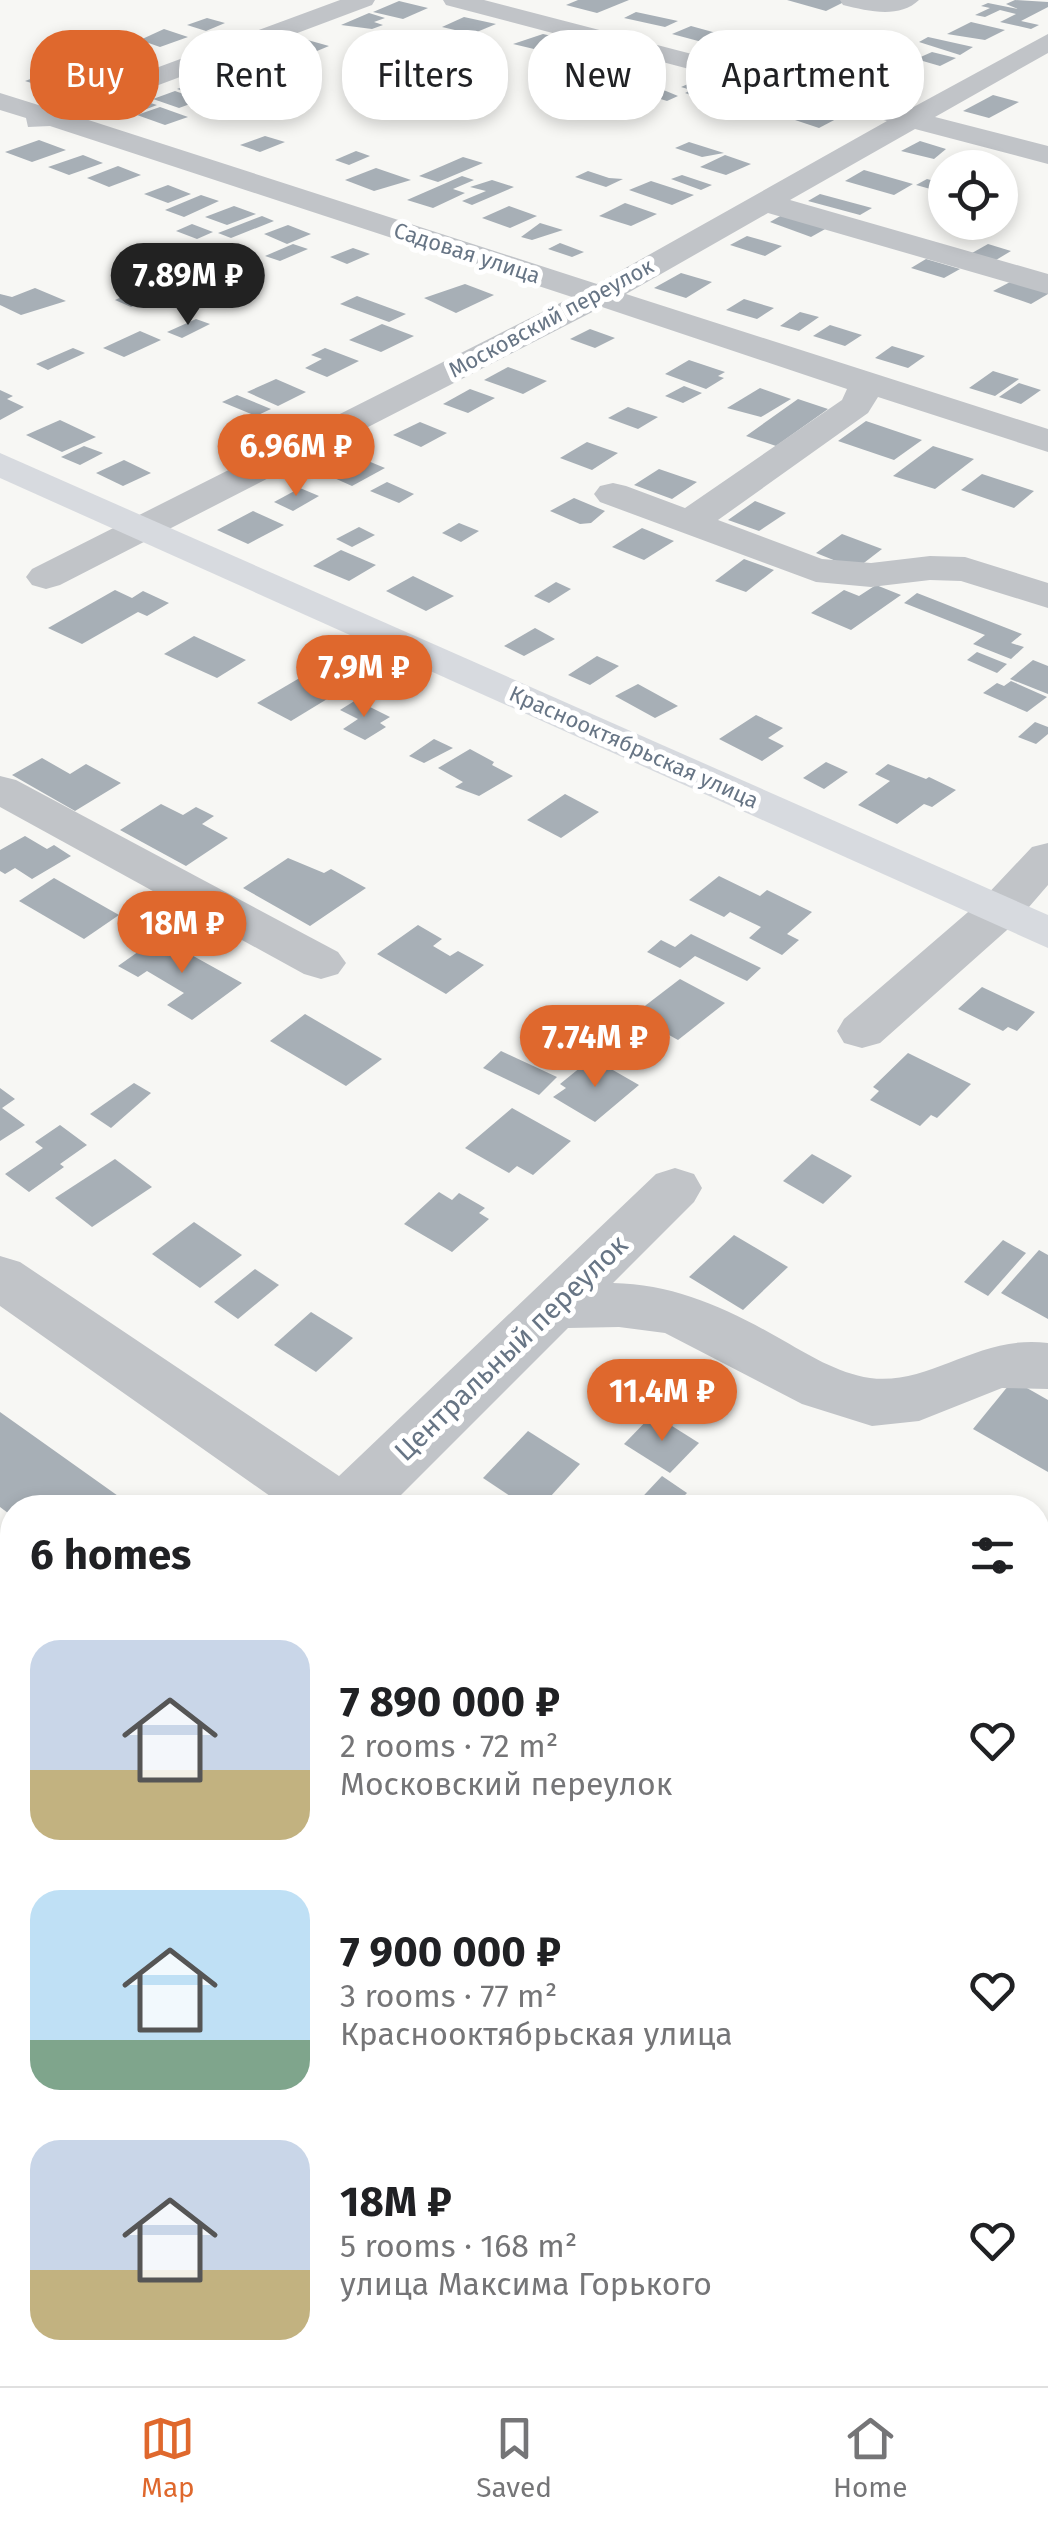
<!DOCTYPE html>
<meta charset="utf-8">
<style>
:root{--surface:#fff;--page:#f2f2f2;--text:#202124;--muted:#757577;--line:#e0e0e0;--accent:#df682d}
body{margin:0;font-family:"Fira Sans",sans-serif;background:var(--page);color:var(--text);height:100vh;display:flex;flex-direction:column;font-size:38px;white-space:nowrap}
*{box-sizing:border-box;margin:0}
p{font-size:32px;color:var(--muted)}
.icon{flex:none;width:55px;height:55px;fill:none;stroke:currentColor;stroke-width:2;stroke-linecap:round;stroke-linejoin:round}
.map{position:relative;flex:1;overflow:hidden}
.sheet{position:absolute;left:0px;top:1495px;width:1050px;height:892px;display:flex;flex-direction:column;background:var(--surface);border-radius:40px 40px 0 0;box-shadow:0 5px 15px #0003}
.sheet>*{flex:none}
.banner{position:absolute;left:30px;top:30px;width:990px;height:90px;display:flex;gap:20px}
.tools{position:absolute;left:928px;top:150px;display:grid;gap:20px}
.tools a{display:grid;place-items:center;width:90px;height:90px;border-radius:50%;background:var(--surface);box-shadow:0 5px 15px #0003;font-size:50px}
.price{position:absolute;translate:-50% -85px;padding:0 22px;border-radius:35px;background:var(--accent);color:#fff;font-size:32px;line-height:65px;filter:drop-shadow(0 2px 5px #0008)}
.price::after{content:'';position:absolute;left:50%;top:60px;width:30px;height:22px;margin-left:-15px;background:inherit;clip-path:polygon(0 0,100% 0,50% 100%)}
.price.selected{background:#222;color:#fff}
ul{padding:0;list-style:none}
li{display:flex;align-items:center;gap:30px;height:250px;padding:0 30px}
li span{display:grid;place-items:center;flex:none;width:280px;height:200px;border-radius:30px;color:#555}
li>.icon{margin-inline-start:auto}
span .icon{width:120px;height:120px;fill:#fffc;stroke-width:1}
li b{font-size:42px}
h2{display:flex;justify-content:space-between;align-items:center;height:120px;padding:0 30px;font-size:42px}
.chip{padding:0 35px;border-radius:40px;background:var(--surface);box-shadow:0 5px 15px #0003;font-size:35px;line-height:90px}
.chip.selected{background:var(--accent);color:#fff}
.tab-bar{display:flex;justify-content:space-around;align-items:center;height:140px;border-top:2px solid var(--line);background:var(--surface);font-size:28px;color:var(--muted)}
.tab-bar a{display:grid;justify-items:center;gap:5px}
.tab-bar .selected{color:var(--accent)}
.map>svg:first-child{display:block}
.building{fill:#a7afb6}
.lines{fill:none;stroke-linecap:round;stroke-linejoin:round}
.minor{fill:#c1c4c8;fill-rule:evenodd}
.major{fill:#d7dadf;fill-rule:evenodd}
.labels{text-anchor:middle;dominant-baseline:central;stroke-width:10;stroke-linejoin:round;paint-order:stroke}
.far-street-label{font-size:22px;fill:#677585;stroke:#fff}
.street-label{font-size:28px;fill:#677585;stroke:#fff}
</style>
<div class="map">
<svg width="1048" height="2386" viewBox="0 0 1048 2386">
<rect width="100%" height="100%" fill="#f7f7f4"/>
<!-- building -->
<g class="building">
<path d="M578,0H629L597,13L566,5Z"/>
<path d="M787,0H848L826,11Z"/>
<path d="M1015,0L1048,2V7L1021,21L1039,25L1031,29L1000,22L1016,14L1000,10L985,17L975,15L990,8L981,6L988,3L1018,9L1006,4Z"/>
<path d="M399,1L428,8L403,19L373,12Z"/>
<path d="M636,12L678,21L665,27L624,18Z"/>
<path d="M369,13L385,18L374,22L383,25L372,29L341,25Z"/>
<path d="M464,17L496,24L472,34L442,27Z"/>
<path d="M207,18L225,23L206,31L187,25Z"/>
<path d="M971,22L1005,30L985,40L947,34Z"/>
<path d="M691,26L720,34L702,42L672,34Z"/>
<path d="M164,29L188,37L160,47L140,40Z"/>
<path d="M543,34L569,40L554,47L543,44L534,49L513,44Z"/>
<path d="M928,37L973,47L960,55L919,42Z"/>
<path d="M304,39L329,46L305,56L280,49Z"/>
<path d="M734,40L759,46L745,52L721,46Z"/>
<path d="M806,52L829,59L811,71L782,63Z"/>
<path d="M932,52L956,58L940,66L916,59Z"/>
<path d="M619,59L635,64L617,72L600,68Z"/>
<path d="M55,70L76,77L47,88L25,81Z"/>
<path d="M227,70L260,79L237,89L204,80Z"/>
<path d="M891,70L924,79L897,91L865,82Z"/>
<path d="M695,81L717,87L696,97L685,93L691,90L681,87Z"/>
<path d="M195,82L218,89L200,96L177,89Z"/>
<path d="M616,82L632,86L608,97L598,94Z"/>
<path d="M650,86L666,91L678,96L667,101L654,97L644,101L627,96Z"/>
<path d="M175,91L201,100L179,108L153,99Z"/>
<path d="M993,95L1019,102L989,118L963,111Z"/>
<path d="M144,101L157,105L131,115L118,111Z"/>
<path d="M160,107L188,117L165,125L137,115Z"/>
<path d="M806,110L838,118L819,128L789,118Z"/>
<path d="M265,136L285,142L260,152L240,145Z"/>
<path d="M39,140L66,150L32,162L5,152Z"/>
<path d="M920,141L946,149L934,159L901,151Z"/>
<path d="M689,142L724,153L702,157L675,148Z"/>
<path d="M356,151L370,156L349,165L335,160Z"/>
<path d="M83,155L103,163L69,175L48,167Z"/>
<path d="M725,155L751,164L726,175L700,167Z"/>
<path d="M463,157L483,163L438,182L419,176Z"/>
<path d="M118,166L141,175L109,187L87,178Z"/>
<path d="M376,168L411,180L374,191L345,180Z"/>
<path d="M864,170L913,184L894,195L845,181Z"/>
<path d="M588,171L609,178L623,179L606,187L575,177Z"/>
<path d="M682,175L712,185L701,190L671,179Z"/>
<path d="M462,176L474,180L453,189L465,193L433,208L407,200Z"/>
<path d="M927,179L945,184V193L916,185Z"/>
<path d="M492,180L514,187L472,205L462,201L486,191L470,187Z"/>
<path d="M651,181L694,195L672,205L629,190Z"/>
<path d="M168,185L191,194L168,203L144,194Z"/>
<path d="M820,194L872,208L860,215L808,201Z"/>
<path d="M201,195L219,201L184,217L165,210Z"/>
<path d="M625,203L657,214L631,226L599,216Z"/>
<path d="M234,206L256,214L227,225L205,217Z"/>
<path d="M509,206L537,216L510,228L482,218Z"/>
<path d="M782,215L827,228L811,237L770,222Z"/>
<path d="M262,216L274,221L231,238L218,233Z"/>
<path d="M540,223L563,230L532,240L521,237Z"/>
<path d="M192,224L213,232L197,239L176,231Z"/>
<path d="M288,225L311,234L287,244L264,234Z"/>
<path d="M747,236L782,246L765,256L730,245Z"/>
<path d="M560,243L584,252L572,257L548,249Z"/>
<path d="M293,244L308,249L280,261L265,256Z"/>
<path d="M988,244L1011,251L996,260L972,253Z"/>
<path d="M353,248L370,254L347,264L330,257Z"/>
<path d="M926,259L960,269L944,278L911,268Z"/>
<path d="M681,273L712,282L686,298L654,288Z"/>
<path d="M1012,281L1048,293V294L1031,304L993,291Z"/>
<path d="M465,284L494,295L456,313L424,298Z"/>
<path d="M134,285L168,300L151,307L141,303L131,307L115,300L124,296L115,292Z"/>
<path d="M35,288L66,301L21,315L0,305V294L12,297Z"/>
<path d="M357,296L406,314L389,322L340,304Z"/>
<path d="M744,299L774,308L757,319L726,310Z"/>
<path d="M800,312L819,317L799,331L780,326Z"/>
<path d="M196,319L210,324L182,338L167,332Z"/>
<path d="M382,324L414,336L381,352L349,340Z"/>
<path d="M830,325L862,335L845,346L813,336Z"/>
<path d="M590,329L615,338L595,348L570,339Z"/>
<path d="M140,331L161,340L124,357L103,348Z"/>
<path d="M892,346L925,356L908,368L875,358Z"/>
<path d="M73,348L85,353L48,370L36,364Z"/>
<path d="M325,348L359,361L327,377L305,368L322,359L311,355Z"/>
<path d="M689,360L725,372L718,376L724,378L706,389L665,374Z"/>
<path d="M508,367L547,381L523,394L484,380Z"/>
<path d="M993,371L1019,379L995,396L969,388Z"/>
<path d="M276,379L306,392L278,406L247,392Z"/>
<path d="M1019,383L1041,390L1021,404L999,397Z"/>
<path d="M684,386L702,393L683,403L665,396Z"/>
<path d="M760,388L791,399L761,417L727,408Z"/>
<path d="M470,389L495,398L468,413L443,404Z"/>
<path d="M0,390L13,396L7,399L24,407L0,420Z"/>
<path d="M237,395L271,409L256,416L222,402Z"/>
<path d="M798,399L828,409L776,446L746,436Z"/>
<path d="M628,407L658,417L638,429L608,418Z"/>
<path d="M60,420L96,437L62,452L26,435Z"/>
<path d="M866,421L922,440L894,460L838,441Z"/>
<path d="M420,422L447,433L421,447L393,435Z"/>
<path d="M587,442L618,453L592,470L560,458Z"/>
<path d="M84,446L103,453L80,465L61,457Z"/>
<path d="M933,446L974,459L935,489L893,476Z"/>
<path d="M356,456L385,468L352,486L323,473Z"/>
<path d="M124,460L151,473L123,486L96,473Z"/>
<path d="M659,469L697,482L672,499L634,485Z"/>
<path d="M982,474L1034,491L1014,508L961,490Z"/>
<path d="M387,482L414,494L399,503L370,491Z"/>
<path d="M300,488L319,496L293,511L274,502Z"/>
<path d="M574,498L605,511L591,523L580,524L550,511Z"/>
<path d="M755,501L786,513L759,531L728,520Z"/>
<path d="M253,511L284,525L248,544L217,530Z"/>
<path d="M459,523L479,531L461,542L442,533Z"/>
<path d="M359,527L375,535L352,547L336,539Z"/>
<path d="M642,528L674,541L644,560L612,547Z"/>
<path d="M842,534L882,549L856,569L816,553Z"/>
<path d="M341,550L376,565L349,581L313,566Z"/>
<path d="M744,559L774,570L746,592L715,581Z"/>
<path d="M413,576L454,596L426,611L386,591Z"/>
<path d="M556,582L571,589L549,603L534,596Z"/>
<path d="M876,585L901,595L851,630L811,613L844,590L859,596Z"/>
<path d="M115,590L132,598L143,591L169,603L147,616L138,612L82,644L48,628Z"/>
<path d="M917,593L1022,634L1011,643L1024,647L1011,659L973,644L985,635L904,603Z"/>
<path d="M535,628L555,639L524,656L504,646Z"/>
<path d="M194,636L246,660L217,678L164,654Z"/>
<path d="M977,652L1007,664L997,673L967,660Z"/>
<path d="M597,656L619,666L590,685L568,675Z"/>
<path d="M1033,660L1048,666V694L1010,679Z"/>
<path d="M303,676L337,693L291,721L257,703Z"/>
<path d="M1011,681L1047,697L1027,712L983,693L997,683L1004,686Z"/>
<path d="M638,684L678,706L655,718L615,696Z"/>
<path d="M356,700L390,717L380,723L386,727L365,740L343,729L358,719L340,710Z"/>
<path d="M756,715L783,728L768,738L784,746L762,761L719,739Z"/>
<path d="M1035,722L1048,727V734L1036,744L1018,737Z"/>
<path d="M434,739L453,748L424,763L409,756Z"/>
<path d="M470,749L494,762L492,765L513,776L479,796L455,787L463,782L438,768Z"/>
<path d="M42,758L70,774L86,764L121,783L75,811L12,775Z"/>
<path d="M826,762L848,772L824,789L803,778Z"/>
<path d="M888,764L926,779L929,777L956,790L932,807L924,804L897,824L858,805L890,781L875,774Z"/>
<path d="M565,794L599,812L561,838L527,820Z"/>
<path d="M161,804L183,815L196,807L214,816L202,824L228,838L186,866L120,830Z"/>
<path d="M25,836L47,849L54,845L71,856L32,879L15,868L5,874L0,871V850Z"/>
<path d="M288,858L324,873L331,869L366,888L310,926L243,888Z"/>
<path d="M719,876L760,896L767,890L812,912L787,934L799,940L782,955L749,938L761,927L730,912L724,917L689,900Z"/>
<path d="M54,878L119,915L84,939L19,901Z"/>
<path d="M418,925L442,939L433,946L450,956L458,951L484,965L446,994L377,954Z"/>
<path d="M691,934L761,968L747,981L695,956L680,968L647,952L661,940L675,947Z"/>
<path d="M159,937L242,983L192,1020L167,1005L184,993L147,971L138,977L118,966Z"/>
<path d="M680,979L725,1003L678,1040L633,1015Z"/>
<path d="M982,987L1035,1012L1017,1031L1008,1027L1003,1031L958,1009Z"/>
<path d="M305,1014L382,1059L346,1086L270,1041Z"/>
<path d="M501,1051L557,1077L539,1095L483,1068Z"/>
<path d="M908,1053L971,1084L937,1118L931,1115L920,1126L870,1100L879,1091L873,1087Z"/>
<path d="M592,1058L639,1085L595,1122L553,1097L566,1088L560,1084Z"/>
<path d="M134,1083L151,1093L111,1128L90,1114Z"/>
<path d="M0,1088L15,1099L2,1108L25,1125L0,1141Z"/>
<path d="M512,1108L571,1141L533,1175L517,1166L509,1173L465,1148Z"/>
<path d="M60,1125L87,1145L60,1164L64,1167L29,1192L5,1174L43,1148L35,1142Z"/>
<path d="M812,1154L852,1176L823,1204L783,1181Z"/>
<path d="M115,1159L152,1187L92,1227L55,1198Z"/>
<path d="M439,1192L452,1200L459,1193L485,1208L479,1213L489,1219L452,1252L404,1224Z"/>
<path d="M194,1222L242,1255L200,1288L152,1254Z"/>
<path d="M734,1235L788,1267L743,1310L689,1277Z"/>
<path d="M1003,1240L1026,1253L988,1296L964,1282Z"/>
<path d="M1039,1250L1048,1255V1319L1001,1293Z"/>
<path d="M255,1269L279,1285L238,1319L214,1302Z"/>
<path d="M311,1312L353,1338L316,1372L274,1345Z"/>
<path d="M1013,1380L1048,1400V1472L973,1429Z"/>
<path d="M0,1412L135,1508H12V1516L0,1507Z"/>
<path d="M653,1414L699,1443L670,1473L624,1444Z"/>
<path d="M528,1431L580,1464L540,1508H528L483,1478Z"/>
<path d="M662,1476L687,1493L673,1508H632Z"/>
<path d="M12,1572V1655L0,1667V1584Z"/>
<path d="M1038,1730L1048,1737V1788L1038,1804Z"/>
<path d="M12,1951V2100L0,2088V1963Z"/>
</g>
<g class="lines">
<!-- minor -->
<g class="minor">
<path d="M340,0H375L372,5L76,116L597,284L887,121L446,5L443,0H484L908,110L1048,34V53L935,117L1048,146V164L915,129L790,200L1048,274V294L768,213L626,294L1048,429V452L878,397L868,413L718,520L822,559L871,563L930,556L965,557L1048,583V608L961,581L930,580L871,587L816,582L600,502L594,494L600,486L613,483L626,486L685,508L842,400L847,389L602,307L60,585L46,589L32,585L26,577L32,569L572,297L50,126L28,127L26,118L0,110V93L48,108Z"/>
<path d="M840,0H919C899,19 868,11 843,5Z"/>
<path d="M0,776L16,780L338,952L346,963L338,974L321,979L304,974L0,807Z"/>
<path d="M1048,843V885L1016,922L880,1043L862,1048L844,1043L837,1031L844,1019L982,900L1032,847Z"/>
<path d="M675,1168L694,1174L702,1188L694,1202L613,1283C674,1284 726,1308 779,1338C807,1354 837,1373 870,1378C931,1386 978,1334 1048,1343V1389L1002,1388L919,1421L872,1426L802,1404L665,1333L619,1327L568,1328L388,1508H287L0,1306V1256L20,1262L339,1476L656,1174Z"/>
<path d="M12,1795V1869L0,1873V1800Z"/>
<path d="M1038,1952L1048,1956V2034L1038,2030Z"/>
<path d="M1038,2034L1048,2038V2117L1038,2112Z"/>
</g>
<!-- major -->
<path class="major" d="M0,453L1048,915V948L0,478Z"/>
</g>
<g class="labels">
<!-- far-street labels -->
<g class="far-street-label">
<text transform="translate(467 253) rotate(18)">Садовая улица</text>
<text transform="translate(551 318) rotate(-28)">Московский переулок</text>
<text transform="translate(634 747) rotate(24)">Краснооктябрьская улица</text>
</g>
<!-- street labels -->
<g class="street-label">
<text transform="translate(511 1348) rotate(-44)">Центральный переулок</text>
</g>
</g>
</svg>
<div class="tools">
<a><svg class="icon" aria-label="locate" viewBox="0 0 24 24"><circle cx="12" cy="12" r="6"/><path d="M12 2v4M12 18v4M2 12h4M18 12h4"/></svg></a>
</div>
<b class="price selected" style="left:188px;top:328px">7.89M ₽</b>
<b class="price" style="left:296px;top:499px">6.96M ₽</b>
<b class="price" style="left:364px;top:720px">7.9M ₽</b>
<b class="price" style="left:182px;top:976px">18M ₽</b>
<b class="price" style="left:595px;top:1090px">7.74M ₽</b>
<b class="price" style="left:662px;top:1444px">11.4M ₽</b>
<div class="banner">
<a class="chip selected">Buy</a>
<a class="chip">Rent</a>
<a class="chip">Filters</a>
<a class="chip">New</a>
<a class="chip">Apartment</a>
</div>
<section class="sheet">
<h2>6 homes<svg class="icon" aria-label="filters" viewBox="0 0 24 24"><path d="M4 7h16M4 17h16"/><circle cx="9" cy="7" r="2"/><circle cx="15" cy="17" r="2"/></svg></h2>
<ul>
<li><span style="background:linear-gradient(#c9d6e8 65%,#c2b280 0)"><svg class="icon" aria-label="home" viewBox="0 0 24 24"><path d="M3 11l9-7 9 7M6 9v11h12V9"/></svg></span><div><b>7 890 000 ₽</b><p>2 rooms · 72 m²</p><p>Московский переулок</p></div><svg class="icon" aria-label="heart" viewBox="0 0 24 24"><path d="M12 20l-8-8c-3-5 5-10 8-4 3-6 11-1 8 4z"/></svg></li>
<li><span style="background:linear-gradient(#bfe0f5 75%,#7fa58c 0)"><svg class="icon" aria-label="home" viewBox="0 0 24 24"><path d="M3 11l9-7 9 7M6 9v11h12V9"/></svg></span><div><b>7 900 000 ₽</b><p>3 rooms · 77 m²</p><p>Краснооктябрьская улица</p></div><svg class="icon" aria-label="heart" viewBox="0 0 24 24"><path d="M12 20l-8-8c-3-5 5-10 8-4 3-6 11-1 8 4z"/></svg></li>
<li><span style="background:linear-gradient(#c9d6e8 65%,#c2b280 0)"><svg class="icon" aria-label="home" viewBox="0 0 24 24"><path d="M3 11l9-7 9 7M6 9v11h12V9"/></svg></span><div><b>18M ₽</b><p>5 rooms · 168 m²</p><p>улица Максима Горького</p></div><svg class="icon" aria-label="heart" viewBox="0 0 24 24"><path d="M12 20l-8-8c-3-5 5-10 8-4 3-6 11-1 8 4z"/></svg></li>
</ul>
</section>
</div>
<nav class="tab-bar">
<a class="selected"><svg class="icon" aria-label="map" viewBox="0 0 24 24"><path d="M3 6l6-2 6 2 6-2v14l-6 2-6-2-6 2zM9 4v14M15 6v14"/></svg>Map</a>
<a><svg class="icon" aria-label="saved" viewBox="0 0 24 24"><path d="M7 4h10v16l-5-4-5 4z"/></svg>Saved</a>
<a><svg class="icon" aria-label="home" viewBox="0 0 24 24"><path d="M3 11l9-7 9 7M6 9v11h12V9"/></svg>Home</a>
</nav>
